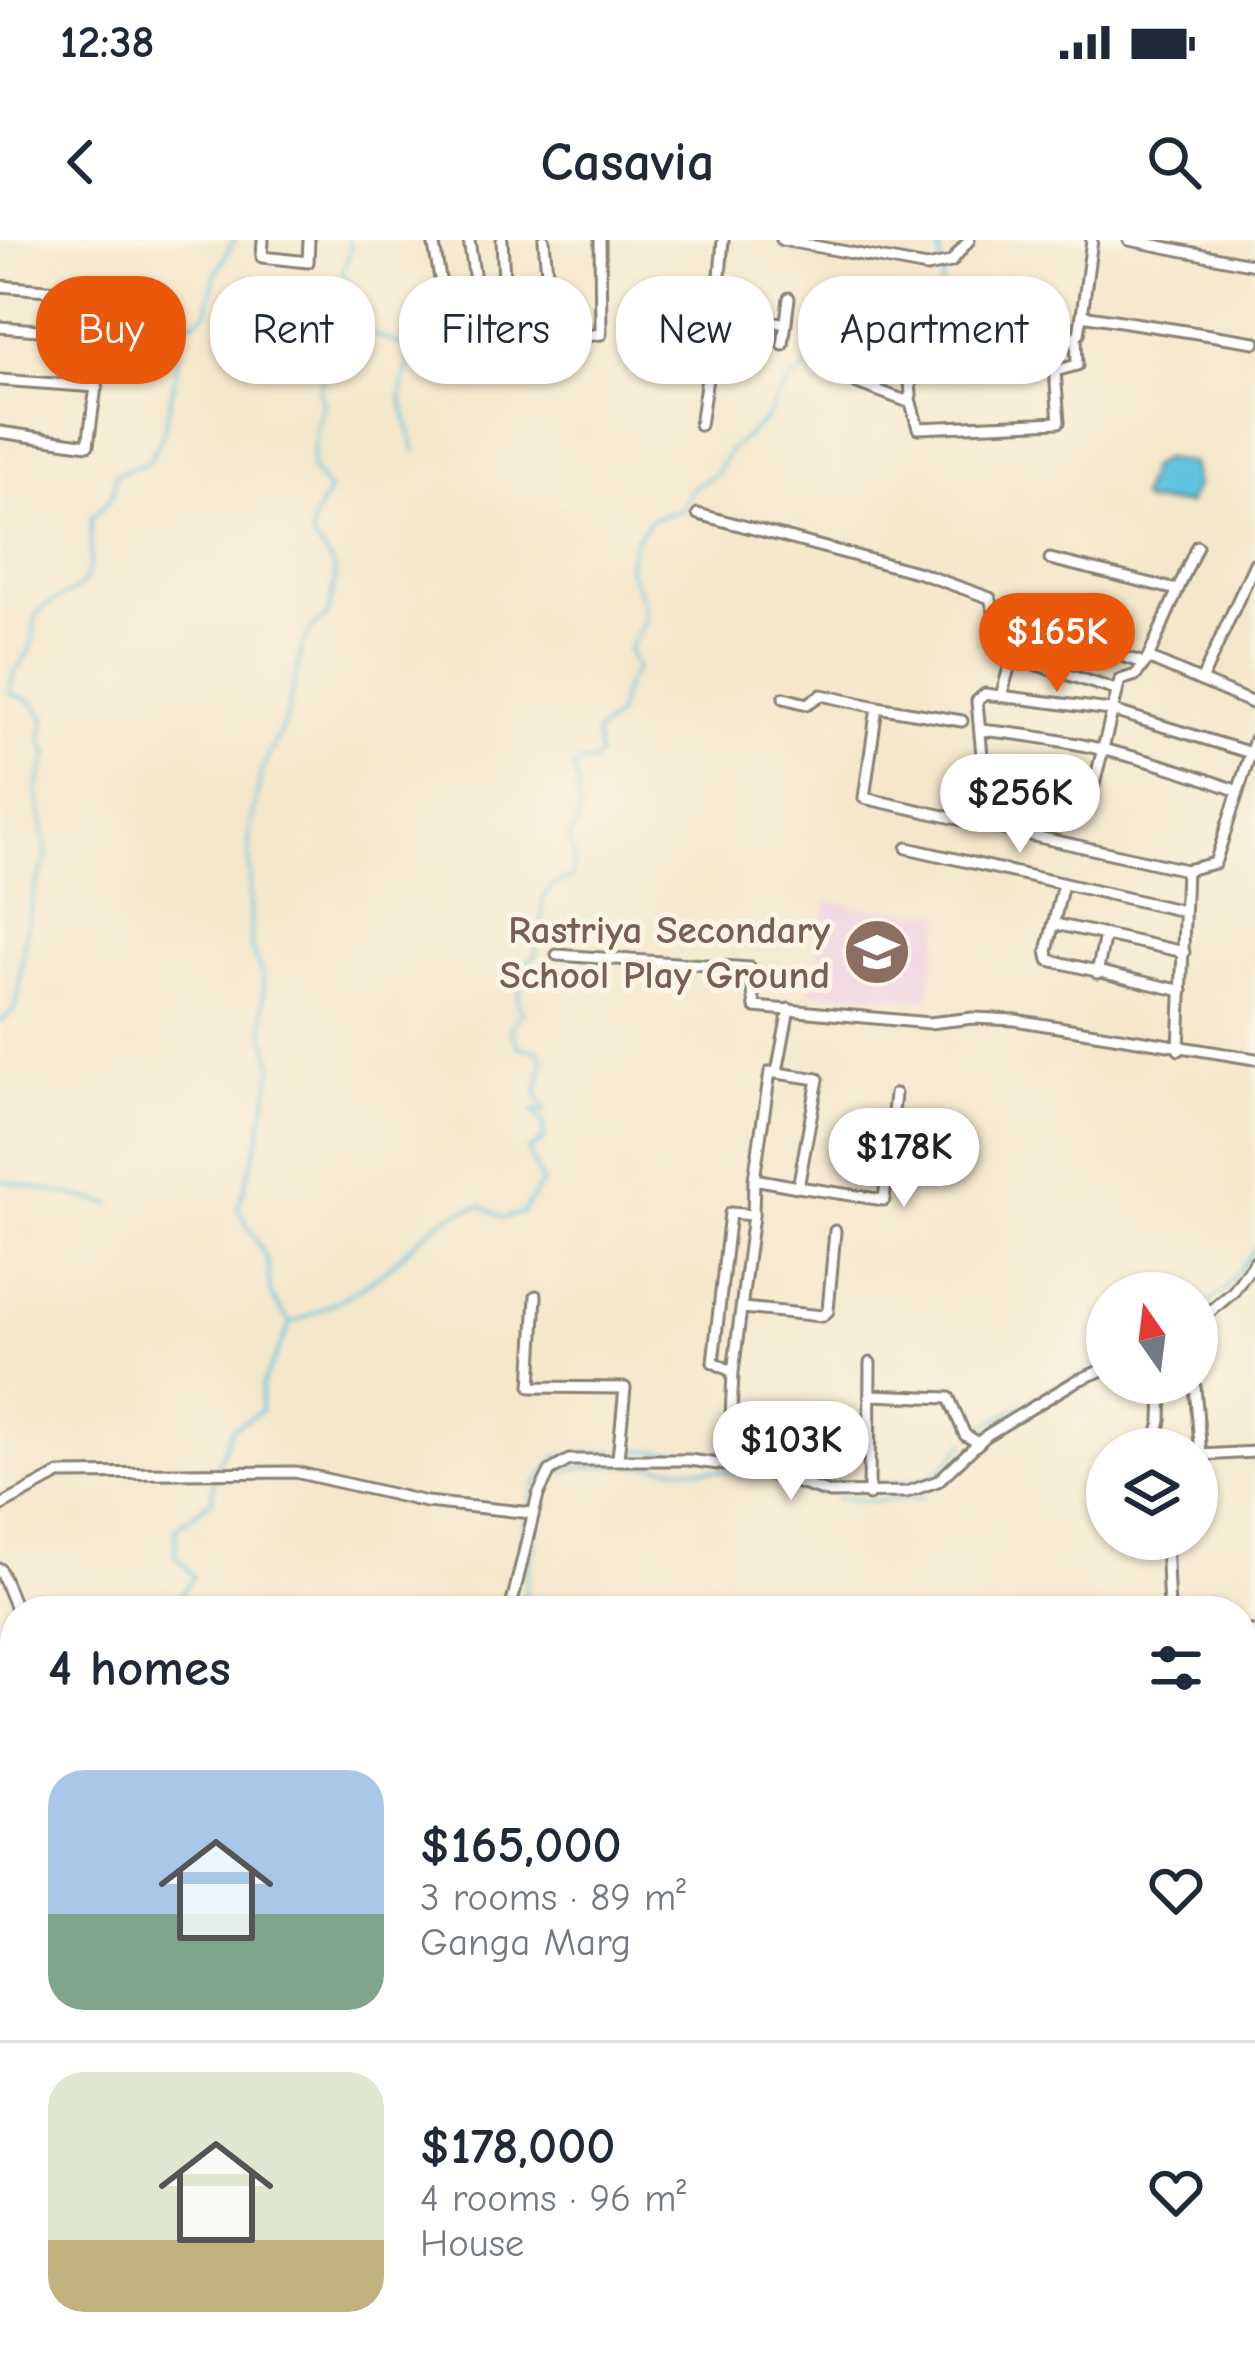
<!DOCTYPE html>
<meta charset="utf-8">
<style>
:root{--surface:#fff;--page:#f2f2f3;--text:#1f2937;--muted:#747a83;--line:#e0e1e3;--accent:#ea580c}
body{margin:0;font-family:"Comic Neue",sans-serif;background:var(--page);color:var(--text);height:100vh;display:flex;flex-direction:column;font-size:45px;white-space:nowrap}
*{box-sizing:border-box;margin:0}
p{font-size:39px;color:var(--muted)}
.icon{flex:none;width:66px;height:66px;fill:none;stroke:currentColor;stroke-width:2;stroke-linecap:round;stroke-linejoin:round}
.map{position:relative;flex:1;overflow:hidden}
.drawer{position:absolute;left:0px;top:1356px;width:1257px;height:768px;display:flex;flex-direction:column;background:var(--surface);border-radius:48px 48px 0 0;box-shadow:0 3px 9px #0004}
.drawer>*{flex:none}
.hud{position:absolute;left:36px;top:36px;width:1185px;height:108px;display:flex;gap:24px}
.needle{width:78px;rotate:346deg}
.controls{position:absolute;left:1086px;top:1032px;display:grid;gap:24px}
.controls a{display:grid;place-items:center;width:132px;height:132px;border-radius:50%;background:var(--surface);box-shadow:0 3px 9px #0004;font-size:60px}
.price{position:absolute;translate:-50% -102px;padding:0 27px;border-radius:42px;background:#fff;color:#222;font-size:39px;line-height:78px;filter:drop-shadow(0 3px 6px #0008)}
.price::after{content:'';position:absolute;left:50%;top:72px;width:36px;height:27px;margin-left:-18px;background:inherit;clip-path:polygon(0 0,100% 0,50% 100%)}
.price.selected{background:var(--accent);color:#fff}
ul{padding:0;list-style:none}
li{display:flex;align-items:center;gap:36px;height:300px;padding:0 48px}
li+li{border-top:3px solid var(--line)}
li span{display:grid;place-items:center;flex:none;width:336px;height:240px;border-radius:36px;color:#555}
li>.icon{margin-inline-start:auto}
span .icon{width:144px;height:144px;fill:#fffc;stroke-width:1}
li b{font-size:51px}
h2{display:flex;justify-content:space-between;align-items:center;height:144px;padding:0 48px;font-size:51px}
.pill{padding:0 42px;border-radius:48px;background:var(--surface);box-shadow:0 3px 9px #0004;font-size:42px;line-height:108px}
.pill.selected{background:var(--accent);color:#fff}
.status{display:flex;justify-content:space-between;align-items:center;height:84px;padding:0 60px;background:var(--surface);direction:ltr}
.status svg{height:33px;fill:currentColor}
header{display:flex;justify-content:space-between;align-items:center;height:156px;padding:0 48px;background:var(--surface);font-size:54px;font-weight:600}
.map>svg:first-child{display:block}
.built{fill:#f1d0e3}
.water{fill:#60c3de;stroke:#3e707d;stroke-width:3}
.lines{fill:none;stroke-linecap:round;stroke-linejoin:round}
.stream{stroke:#60c3de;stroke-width:3}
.street-casing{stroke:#888274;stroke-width:15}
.street{stroke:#fff;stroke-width:9}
.labels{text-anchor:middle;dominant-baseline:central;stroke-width:10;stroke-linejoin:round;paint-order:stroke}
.education-label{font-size:39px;font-weight:bold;fill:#785e54;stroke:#fcf5e5;text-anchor:end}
</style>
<div class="status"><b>12:38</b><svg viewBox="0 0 49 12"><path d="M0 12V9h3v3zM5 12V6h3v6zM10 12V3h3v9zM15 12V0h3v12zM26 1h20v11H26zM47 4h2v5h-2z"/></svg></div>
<header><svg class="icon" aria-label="back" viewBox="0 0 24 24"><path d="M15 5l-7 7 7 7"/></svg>Casavia<svg class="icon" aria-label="search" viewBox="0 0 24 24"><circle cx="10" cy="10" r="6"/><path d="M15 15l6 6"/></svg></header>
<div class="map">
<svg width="1255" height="2124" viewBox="0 0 1255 2124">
<rect width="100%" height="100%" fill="#fcf5e5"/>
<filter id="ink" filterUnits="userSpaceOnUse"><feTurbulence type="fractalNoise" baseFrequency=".00833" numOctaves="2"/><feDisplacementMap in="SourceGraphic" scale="24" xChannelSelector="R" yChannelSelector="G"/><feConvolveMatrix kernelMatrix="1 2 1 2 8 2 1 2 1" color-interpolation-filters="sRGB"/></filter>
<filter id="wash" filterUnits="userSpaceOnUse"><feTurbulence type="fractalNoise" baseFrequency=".004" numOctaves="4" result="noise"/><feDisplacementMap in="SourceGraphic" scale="48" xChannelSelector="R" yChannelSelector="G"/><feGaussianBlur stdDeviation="2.7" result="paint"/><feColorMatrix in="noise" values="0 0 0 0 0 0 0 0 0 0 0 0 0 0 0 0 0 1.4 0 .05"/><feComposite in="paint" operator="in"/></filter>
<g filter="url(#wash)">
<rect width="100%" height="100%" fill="#f4e7cb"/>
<!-- built -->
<path class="built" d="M827,660L857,667L943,673L928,759L809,752Z"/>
<!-- water -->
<path class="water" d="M1162,219L1192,223L1196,246L1188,264L1144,262L1140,256L1150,228Z"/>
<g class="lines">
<!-- stream -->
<g class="stream">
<path d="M348,79L359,89L411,109L401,157L415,210"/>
<path d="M0,783L15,769L18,760L24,701L34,650L47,617L37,549L48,514L41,501L45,478L31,461L10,453C9,430 32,418 34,394C36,382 32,378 42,369C53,359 74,354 82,344C95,325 89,299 91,279L112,256L116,234L149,222L163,195L179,118L167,90L198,79L207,71L215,35L234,0"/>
<path d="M0,940L112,964"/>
<path d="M1197,1075L1225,1049L1255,1008"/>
<path d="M289,1081L271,1056L267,1020L238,968L259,899L273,825L264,790L263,736L251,708L249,596L262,530L286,479L302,407L312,388L328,376C335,329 346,337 311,297L314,277L329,252L311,228C314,206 315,186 324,166L319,151L329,121L342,106L350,45L342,32L351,9L348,0"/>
<path d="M972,1193L1107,1119"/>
<path d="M623,1210L724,1213"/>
<path d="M735,1214L816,1240L865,1243"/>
<path d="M872,1243C923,1245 934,1241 966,1202"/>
<path d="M836,1258L873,1261L923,1258"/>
<path d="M529,1269L535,1247L556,1217L614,1211"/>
<path d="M520,1312L526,1278"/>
<path d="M175,1371L171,1359L180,1356L194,1336L176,1316V1288L212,1260L215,1230L232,1189L260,1172L262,1145L291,1083C316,1074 360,1050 382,1033C414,1007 437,971 482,966L503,978L522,973L542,943L528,911L544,900V884L532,870L546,871L537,853L544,820L539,811L519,807L510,789L522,772L517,761L526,723L535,717C536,708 541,695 542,687C543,661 538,647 571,639C576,621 573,615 569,598L579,581L578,543L573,529L582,523H591L599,515L595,494L617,476L624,447L636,429L628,410L645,379L643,363L628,326L636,298L651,279L682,270L692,248L716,234L728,212L765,180L786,145L903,57L940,54L944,32L937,0"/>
<path d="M504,1371L509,1356"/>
<path d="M517,1371L524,1357C530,1327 537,1254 558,1234C576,1217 721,1229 749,1235C773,1239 797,1248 821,1254"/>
<path d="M0,1556L15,1547"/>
<path d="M0,1732L15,1715"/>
<path d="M0,2071L3,2092L0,2107"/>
<path d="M140,2109V2124"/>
<path d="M0,2112L1,2119L10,2124"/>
</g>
</g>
</g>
<g filter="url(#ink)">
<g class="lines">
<defs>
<g id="street">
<path d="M263,0L262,17L308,22L309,0"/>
<path d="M433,0L451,99C492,110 558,100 601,94L600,0"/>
<path d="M469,0L484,101"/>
<path d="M502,0L507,101"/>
<path d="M544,0L553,98"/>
<path d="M782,0L927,27L951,22L969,0"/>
<path d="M1092,0L1082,75L1255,102"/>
<path d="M1129,0L1255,25"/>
<path d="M0,46L162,60"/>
<path d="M717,71L786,84"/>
<path d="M0,87L126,97L160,92"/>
<path d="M783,105L789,58"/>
<path d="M824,131L906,161L911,155L908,114L1070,100L1079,94L1082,75"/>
<path d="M0,140L97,147"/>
<path d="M910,159L918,188L1059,182L1055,131L1077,125L1076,98"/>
<path d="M700,185L717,71L723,0"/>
<path d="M0,192L88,205L103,95"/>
<path d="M698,274L920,333L990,358L996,379L1145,423"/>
<path d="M1197,306L1148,418L1136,435L1120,440L1088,569L985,549L977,461L985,454L1110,470L1251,513"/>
<path d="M1050,319L1177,350"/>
<path d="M1012,417L1116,450"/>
<path d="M1148,418L1255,464"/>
<path d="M1201,441L1255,323"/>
<path d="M1001,456L1021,386"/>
<path d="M784,458L807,464L821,455L877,467"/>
<path d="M962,481L877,467L864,558L1186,630L1215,623L1255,499"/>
<path d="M980,490C1069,498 1155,519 1238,551"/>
<path d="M907,608L1183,671"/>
<path d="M1063,644L1047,711L1049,720L1182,751"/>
<path d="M1055,684L1184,712"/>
<path d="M557,715L750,728L755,767L929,783L973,778L1015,780L1255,819"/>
<path d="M1097,733L1105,695"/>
<path d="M1179,810L1186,630"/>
<path d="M777,832L789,769"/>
<path d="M798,947L884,960L895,854"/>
<path d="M753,975L754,939L770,832L818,839L798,947L754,939"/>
<path d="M536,1056L531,1147L625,1148L618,1218"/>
<path d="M743,1068L822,1076L828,1071L835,991"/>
<path d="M1197,1083L1233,1052L1255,1021"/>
<path d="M1195,1147L1201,1215L1255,1212"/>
<path d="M870,1155L949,1158L965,1195L979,1203"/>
<path d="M1154,1209L1161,1181L1162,1143"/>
<path d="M729,1224L733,1132L713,1122L730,973L753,975L733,1132"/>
<path d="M869,1255L870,1123"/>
<path d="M0,1266L59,1234L295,1232L426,1262L532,1273"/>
<path d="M1166,1299L1169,1371"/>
<path d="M0,1329L17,1371"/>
<path d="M510,1371L538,1255L550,1231L569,1220H689L755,1229L830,1253L907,1252L938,1241L987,1195L1076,1141L1107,1128"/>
<path d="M1242,1391H1255"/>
<path d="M1255,1462L1246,1527L1255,1537"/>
<path d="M1242,1596L1251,1592L1255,1582"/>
<path d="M1242,1720H1255"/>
<path d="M0,1750L15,1735"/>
<path d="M1242,1776L1255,1777"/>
<path d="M1242,1825H1245"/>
<path d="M1242,1875H1255"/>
<path d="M1242,1928H1255"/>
<path d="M1242,1969H1255"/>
<path d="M1242,2012L1255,2011"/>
<path d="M1242,2059H1255"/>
<path d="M1242,2103L1255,2102"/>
<path d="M441,2109L449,2124"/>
<path d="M1226,2109L1227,2124"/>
<path d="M1101,2116L1194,2109"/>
</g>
</defs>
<!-- street casing -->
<use href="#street" class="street-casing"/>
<!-- street -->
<use href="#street" class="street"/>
</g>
</g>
<!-- icons -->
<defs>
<symbol id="school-disc" viewBox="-11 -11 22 22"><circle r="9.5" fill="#8d6e63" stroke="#fcf5e5"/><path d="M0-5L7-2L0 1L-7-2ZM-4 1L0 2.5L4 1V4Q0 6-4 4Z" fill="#fff"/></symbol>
</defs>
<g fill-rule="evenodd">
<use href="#school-disc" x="839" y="674" width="76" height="76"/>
</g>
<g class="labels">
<!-- education labels -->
<g class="education-label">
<text x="830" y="690">Rastriya Secondary<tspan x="830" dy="45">School Play Ground</tspan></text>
</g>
</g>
</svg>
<div class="controls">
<a><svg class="needle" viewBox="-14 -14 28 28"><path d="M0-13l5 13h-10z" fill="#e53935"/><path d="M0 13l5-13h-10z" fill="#747a83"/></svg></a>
<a><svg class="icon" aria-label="layers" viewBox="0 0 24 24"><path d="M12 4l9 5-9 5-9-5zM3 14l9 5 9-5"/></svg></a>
</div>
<b class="price selected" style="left:1057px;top:455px">$165K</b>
<b class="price" style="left:1020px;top:616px">$256K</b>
<b class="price" style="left:904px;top:970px">$178K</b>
<b class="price" style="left:791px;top:1263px">$103K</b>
<div class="hud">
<a class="pill selected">Buy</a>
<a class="pill">Rent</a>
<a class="pill">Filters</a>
<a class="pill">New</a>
<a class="pill">Apartment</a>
</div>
<section class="drawer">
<h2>4 homes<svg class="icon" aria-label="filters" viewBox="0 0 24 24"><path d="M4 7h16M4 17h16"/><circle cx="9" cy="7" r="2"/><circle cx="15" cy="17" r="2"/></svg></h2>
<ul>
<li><span style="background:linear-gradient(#a9c7e8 60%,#7fa58c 0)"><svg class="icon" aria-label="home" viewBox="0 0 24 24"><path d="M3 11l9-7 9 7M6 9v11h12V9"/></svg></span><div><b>$165,000</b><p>3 rooms · 89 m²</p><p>Ganga Marg</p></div><svg class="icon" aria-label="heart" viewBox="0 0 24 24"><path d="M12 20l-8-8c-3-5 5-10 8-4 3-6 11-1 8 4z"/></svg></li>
<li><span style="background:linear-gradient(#dfe7d0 70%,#c2b280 0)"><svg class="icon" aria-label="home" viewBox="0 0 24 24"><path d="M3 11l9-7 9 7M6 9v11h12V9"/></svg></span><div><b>$178,000</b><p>4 rooms · 96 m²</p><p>House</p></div><svg class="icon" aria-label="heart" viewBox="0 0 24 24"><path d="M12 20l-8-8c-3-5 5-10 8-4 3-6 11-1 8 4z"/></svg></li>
</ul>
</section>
</div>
